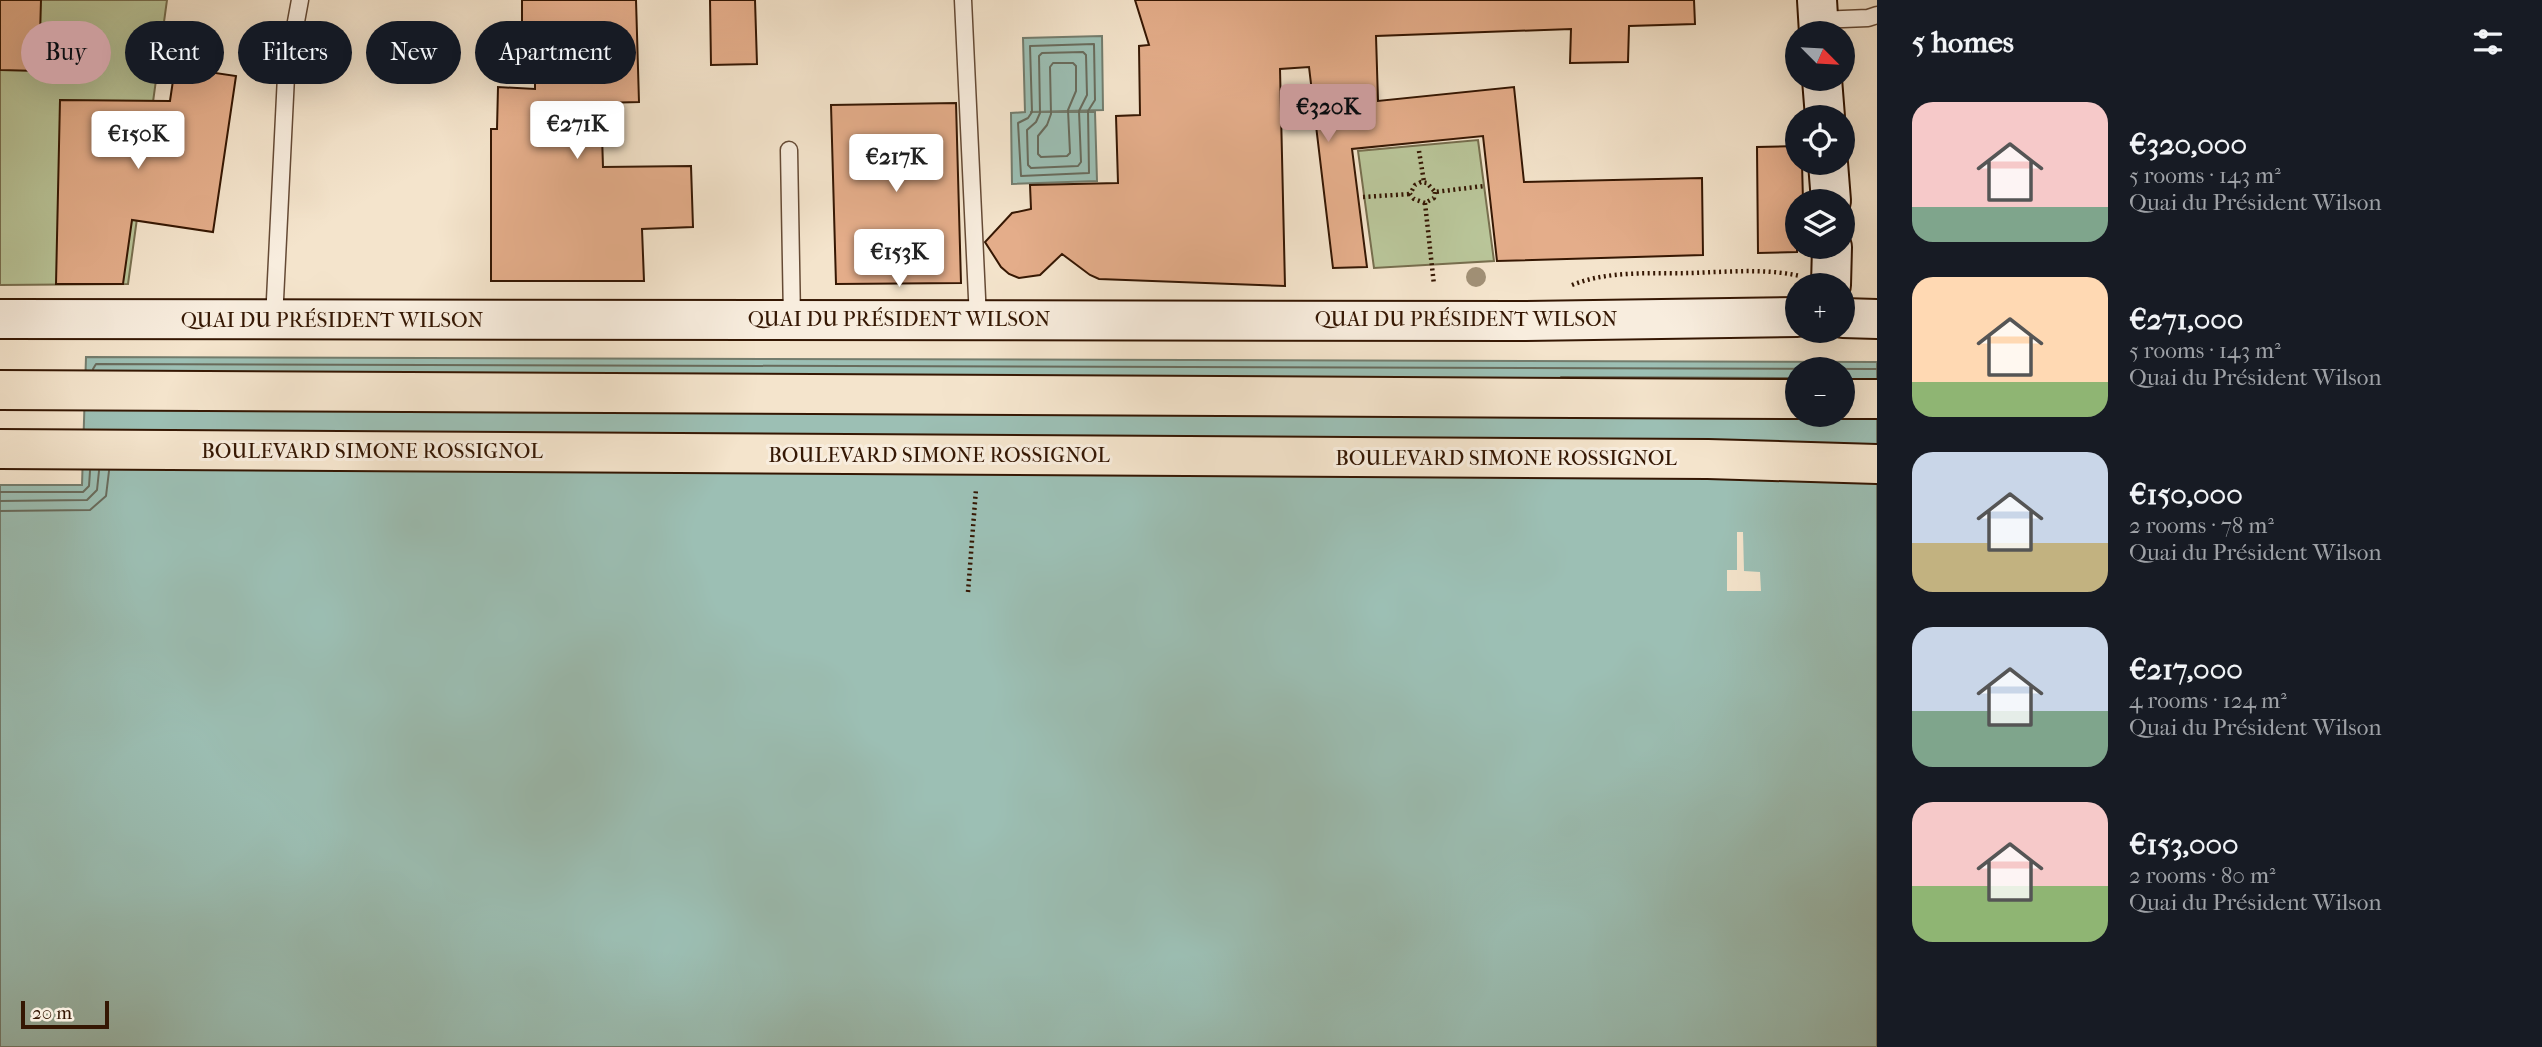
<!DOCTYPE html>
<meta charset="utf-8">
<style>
:root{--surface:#171b24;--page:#20242c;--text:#f1f3f6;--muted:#9ea1a6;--accent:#c59692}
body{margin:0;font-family:"IM FELL French Canon",serif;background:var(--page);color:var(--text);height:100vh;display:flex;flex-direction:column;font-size:26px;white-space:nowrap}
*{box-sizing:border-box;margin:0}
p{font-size:23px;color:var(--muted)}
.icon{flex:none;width:38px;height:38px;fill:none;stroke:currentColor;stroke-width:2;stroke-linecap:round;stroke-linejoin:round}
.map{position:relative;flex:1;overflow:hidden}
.side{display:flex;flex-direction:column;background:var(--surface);width:665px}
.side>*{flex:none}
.hud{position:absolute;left:21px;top:21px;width:665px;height:63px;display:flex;gap:14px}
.needle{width:46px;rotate:114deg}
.fabs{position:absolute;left:1785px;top:21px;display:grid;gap:14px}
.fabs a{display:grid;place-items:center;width:70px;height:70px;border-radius:50%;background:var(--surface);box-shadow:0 7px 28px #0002;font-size:35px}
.scale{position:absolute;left:21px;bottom:18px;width:88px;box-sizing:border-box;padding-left:7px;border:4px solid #351703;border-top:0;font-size:19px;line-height:24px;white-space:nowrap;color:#351703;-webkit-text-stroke:5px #f8edde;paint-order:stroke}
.price{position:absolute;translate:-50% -60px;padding:0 16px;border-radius:7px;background:#fff;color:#222;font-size:23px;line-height:46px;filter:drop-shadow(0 2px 4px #0008)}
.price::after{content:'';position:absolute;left:50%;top:42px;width:21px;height:16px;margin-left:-10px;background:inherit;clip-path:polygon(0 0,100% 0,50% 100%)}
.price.selected{background:var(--accent);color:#111}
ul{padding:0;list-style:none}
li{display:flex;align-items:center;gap:21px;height:175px;padding:0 35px}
li span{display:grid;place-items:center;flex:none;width:196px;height:140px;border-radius:21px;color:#555}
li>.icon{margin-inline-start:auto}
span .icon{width:84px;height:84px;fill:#fffc;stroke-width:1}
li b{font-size:30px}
h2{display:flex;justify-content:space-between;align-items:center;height:84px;padding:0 35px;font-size:30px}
.pill{padding:0 24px;border-radius:32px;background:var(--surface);box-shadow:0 7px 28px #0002;font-size:24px;line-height:63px}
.pill.selected{background:var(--accent);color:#111}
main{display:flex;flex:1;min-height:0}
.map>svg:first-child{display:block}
.green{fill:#b9c599;stroke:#776e4e;stroke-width:2}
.water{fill:#9cbfb4;stroke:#737c6d;stroke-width:2;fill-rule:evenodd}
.pier{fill:#f4e4cc}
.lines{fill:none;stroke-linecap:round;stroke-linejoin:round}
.shore{stroke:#686b5c;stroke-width:2}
.building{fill:#e4ad8a;stroke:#351703;stroke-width:2}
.lane-casing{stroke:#654a35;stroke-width:19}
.secondary-casing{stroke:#351703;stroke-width:42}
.primary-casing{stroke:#351703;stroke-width:42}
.path{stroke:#351703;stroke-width:4.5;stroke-dasharray:2 3.5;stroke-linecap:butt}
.lane{stroke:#f8edde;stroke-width:16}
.secondary{stroke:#f8edde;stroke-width:38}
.primary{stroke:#f4e4cc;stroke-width:38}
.tree{fill:#a19076}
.labels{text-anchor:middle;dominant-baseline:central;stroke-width:6;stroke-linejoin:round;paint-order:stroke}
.street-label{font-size:21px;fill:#351703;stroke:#f8edde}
</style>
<main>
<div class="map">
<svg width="1877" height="1047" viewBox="0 0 1877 1047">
<rect width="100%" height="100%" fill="#f4e4cc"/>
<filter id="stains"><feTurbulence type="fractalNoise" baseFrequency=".00286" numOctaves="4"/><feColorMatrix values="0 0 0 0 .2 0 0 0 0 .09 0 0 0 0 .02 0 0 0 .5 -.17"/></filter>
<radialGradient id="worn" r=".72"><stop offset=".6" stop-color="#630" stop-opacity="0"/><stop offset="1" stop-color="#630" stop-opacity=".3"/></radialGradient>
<!-- green -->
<g class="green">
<path d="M0,0H167L128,284L0,285Z"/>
<path d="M1478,140L1494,261L1374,268L1358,151Z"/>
</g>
<!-- water -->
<g class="water">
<path d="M1102,36L1103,110L1030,112H1095L1097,181L1012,184L1011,113L1025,112L1023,38Z"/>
<path d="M86,357L1877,362V1047H0V485H82ZM1797,369H1843V415H1797Z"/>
</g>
<!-- pier -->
<path class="pier" d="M1737,532H1743L1744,571L1760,572L1761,591H1727V570H1737Z"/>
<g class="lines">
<!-- shore -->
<g class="shore">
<path d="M1094,44L1095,100L1088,111L1089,173L1021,176L1018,123L1028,118L1032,112L1030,46Z"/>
<path d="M1042,53L1083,52L1086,55L1087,95L1079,111L1081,162L1078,166L1031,168L1028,165L1027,130L1036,122L1040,113L1039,56Z"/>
<path d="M1053,63H1073L1076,66V91L1068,110L1070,153L1067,156L1041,157L1038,154V136L1047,125L1051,114L1050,67Z"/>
<path d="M93,369L96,364L1877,369"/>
<path d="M1561,377L1797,378"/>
<path d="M0,492H83L89,486L90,471"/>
<path d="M0,501L87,500L97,490L99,471"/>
<path d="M0,511L90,510L106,496L109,471"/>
</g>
</g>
<!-- building -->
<g class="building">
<path d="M0,0H41L39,71L0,70Z"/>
<path d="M522,0H636L639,102L601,103L603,167L691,166L693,227L642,229L644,281H491V129H497L498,87L535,89V83H572V26L522,25Z"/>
<path d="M710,0H755L757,64L711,65Z"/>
<path d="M1135,0H1694L1695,24L1629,26L1628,62L1570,63L1571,29L1376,36L1378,101L1514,87L1524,182L1702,178L1703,255L1497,261L1483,136L1352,149L1367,267L1333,268L1309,67L1280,69L1285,286L1099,279L1090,275L1062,254L1040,275L1019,278L1009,274L1001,267L985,242L1012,213L1031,209L1030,185L1118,183L1116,116L1140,115L1139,46L1149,45Z"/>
<path d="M175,67L236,76L213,232L132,220L123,284H56L60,100L170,101Z"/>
<path d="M956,103L961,283L836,284L831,105Z"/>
<path d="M1797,146V163H1802L1803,201H1797V252L1758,253L1757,147Z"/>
</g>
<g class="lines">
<defs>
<g id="lane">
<path d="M963,0L978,319"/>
<path d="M1818,20L1868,18L1877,15"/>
<path d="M789,150L792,319"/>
<path d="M274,320L286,76L300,0"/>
</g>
<g id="secondary">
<path d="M1817,0L1819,33"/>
<path d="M1822,79L1825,117"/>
<path d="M1828,163L1831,201"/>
<path d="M1831,285L1832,247"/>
<path d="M1843,318L1877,319"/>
<path d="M0,319L1526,321L1797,317"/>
</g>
<g id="primary">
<path d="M0,390L1797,399"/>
<path d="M1843,399H1877"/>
<path d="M0,449L1708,459L1877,464"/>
</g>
</defs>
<!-- lane casing -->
<use href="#lane" class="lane-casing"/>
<!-- secondary casing -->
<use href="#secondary" class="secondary-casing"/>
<!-- primary casing -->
<use href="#primary" class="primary-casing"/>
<!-- path -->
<g class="path">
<path d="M1419,151L1424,182"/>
<path d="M1435,192L1434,198L1425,203L1414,199L1410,194L1415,185L1421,182L1427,183L1435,192L1484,186"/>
<path d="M1363,197L1410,194"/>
<path d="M1425,203L1434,285"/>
<path d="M1572,285C1609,270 1652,274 1691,273C1727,272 1764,268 1800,276"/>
<path d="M968,592L976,489"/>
</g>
<!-- lane -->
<use href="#lane" class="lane"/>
<!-- secondary -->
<use href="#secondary" class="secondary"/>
<!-- primary -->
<use href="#primary" class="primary"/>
</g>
<!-- trees -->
<circle class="tree" cx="1476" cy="277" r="10"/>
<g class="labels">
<!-- street labels -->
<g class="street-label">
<text x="899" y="319">QUAI DU PRÉSIDENT WILSON</text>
<text x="1466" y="319">QUAI DU PRÉSIDENT WILSON</text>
<text x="332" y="320">QUAI DU PRÉSIDENT WILSON</text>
<text x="372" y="451">BOULEVARD SIMONE ROSSIGNOL</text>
<text x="939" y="455">BOULEVARD SIMONE ROSSIGNOL</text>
<text x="1506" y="458">BOULEVARD SIMONE ROSSIGNOL</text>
</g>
</g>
<rect width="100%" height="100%" filter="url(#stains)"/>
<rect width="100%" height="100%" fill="url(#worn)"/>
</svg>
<div class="fabs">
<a><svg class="needle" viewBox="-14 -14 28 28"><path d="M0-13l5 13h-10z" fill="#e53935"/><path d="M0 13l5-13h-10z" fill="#9ea1a6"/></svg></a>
<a><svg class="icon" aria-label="locate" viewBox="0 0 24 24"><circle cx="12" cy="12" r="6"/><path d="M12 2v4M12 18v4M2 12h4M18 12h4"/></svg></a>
<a><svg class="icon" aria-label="layers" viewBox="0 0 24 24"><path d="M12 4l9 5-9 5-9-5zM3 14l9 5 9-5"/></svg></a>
<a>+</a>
<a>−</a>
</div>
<div class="scale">20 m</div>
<b class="price selected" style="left:1328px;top:144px">€320K</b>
<b class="price" style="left:577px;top:161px">€271K</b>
<b class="price" style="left:138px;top:171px">€150K</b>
<b class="price" style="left:896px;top:194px">€217K</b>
<b class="price" style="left:899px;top:289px">€153K</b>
<div class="hud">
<a class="pill selected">Buy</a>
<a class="pill">Rent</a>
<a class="pill">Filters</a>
<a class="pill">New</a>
<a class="pill">Apartment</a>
</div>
</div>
<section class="side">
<h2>5 homes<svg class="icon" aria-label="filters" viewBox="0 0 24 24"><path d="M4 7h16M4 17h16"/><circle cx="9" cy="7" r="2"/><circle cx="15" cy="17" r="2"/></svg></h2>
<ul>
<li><span style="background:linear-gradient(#f6c9c9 75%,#7fa58c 0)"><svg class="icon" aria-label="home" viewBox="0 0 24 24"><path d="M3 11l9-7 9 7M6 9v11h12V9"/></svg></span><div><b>€320,000</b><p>5 rooms · 143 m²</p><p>Quai du Président Wilson</p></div></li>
<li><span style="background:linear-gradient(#ffd9b3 75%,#8fb573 0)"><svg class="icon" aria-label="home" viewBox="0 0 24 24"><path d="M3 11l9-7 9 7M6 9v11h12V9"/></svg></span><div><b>€271,000</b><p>5 rooms · 143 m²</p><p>Quai du Président Wilson</p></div></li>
<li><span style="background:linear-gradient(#c9d6e8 65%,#c2b280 0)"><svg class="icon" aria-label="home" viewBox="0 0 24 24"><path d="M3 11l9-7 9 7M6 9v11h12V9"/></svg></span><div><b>€150,000</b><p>2 rooms · 78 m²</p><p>Quai du Président Wilson</p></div></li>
<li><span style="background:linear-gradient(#c9d6e8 60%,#7fa58c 0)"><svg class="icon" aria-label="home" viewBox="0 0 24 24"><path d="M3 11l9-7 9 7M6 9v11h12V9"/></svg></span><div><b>€217,000</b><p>4 rooms · 124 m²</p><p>Quai du Président Wilson</p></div></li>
<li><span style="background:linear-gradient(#f6c9c9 60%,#8fb573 0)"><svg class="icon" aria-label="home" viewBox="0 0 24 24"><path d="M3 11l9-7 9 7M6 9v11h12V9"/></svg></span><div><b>€153,000</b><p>2 rooms · 80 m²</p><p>Quai du Président Wilson</p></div></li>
</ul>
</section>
</main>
